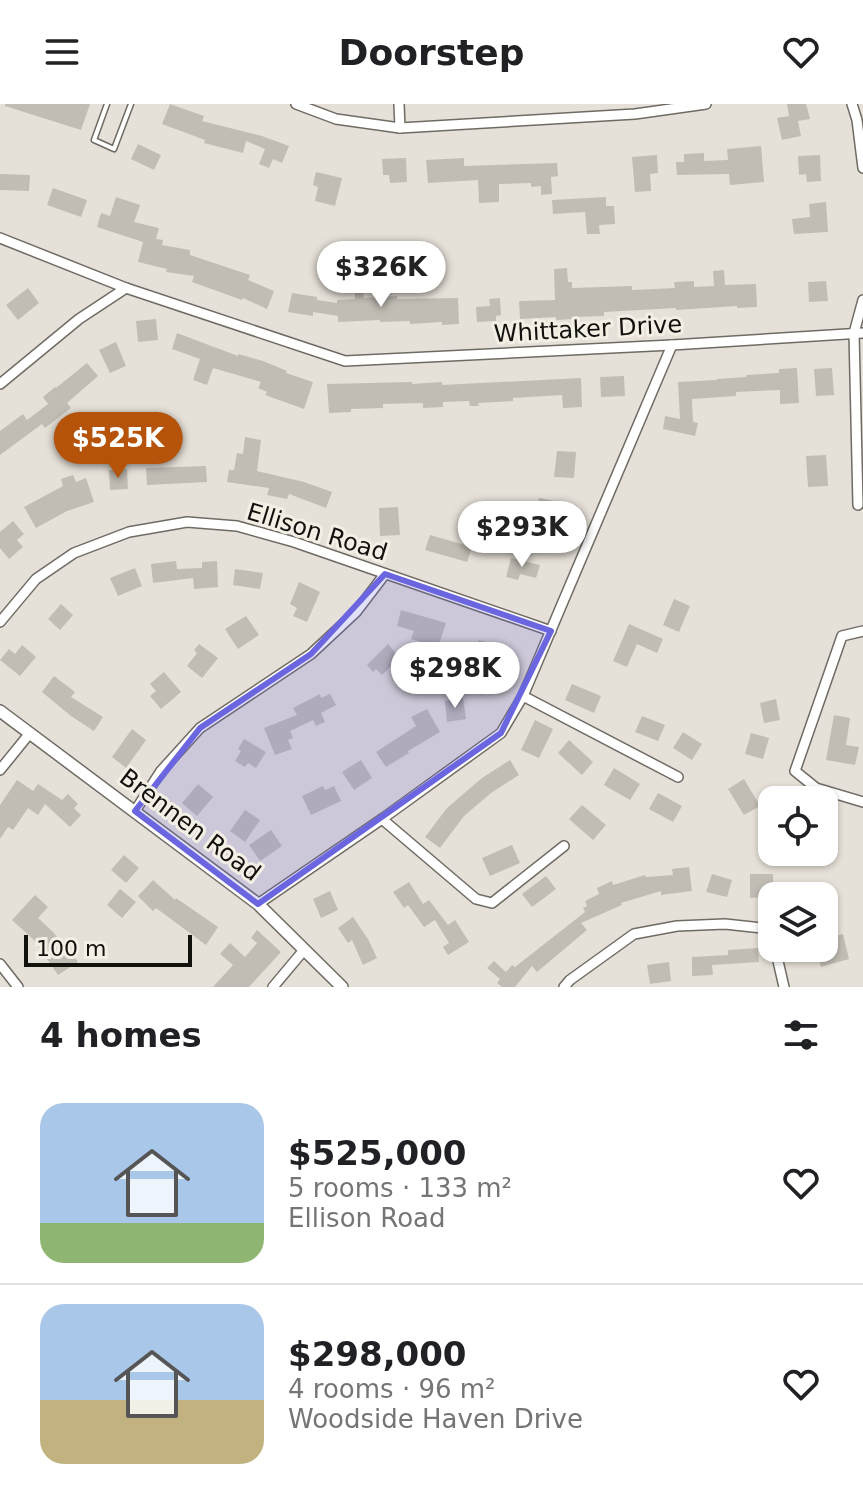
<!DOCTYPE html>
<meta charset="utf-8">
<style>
:root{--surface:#fff;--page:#f6f6f6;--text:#202124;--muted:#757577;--line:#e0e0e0;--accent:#b45309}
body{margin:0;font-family:"DejaVu Sans",sans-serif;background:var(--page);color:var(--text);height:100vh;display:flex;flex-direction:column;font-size:30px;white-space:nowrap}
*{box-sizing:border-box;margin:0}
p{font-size:26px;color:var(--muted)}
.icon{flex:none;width:44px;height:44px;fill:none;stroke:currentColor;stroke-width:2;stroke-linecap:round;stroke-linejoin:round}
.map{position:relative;height:883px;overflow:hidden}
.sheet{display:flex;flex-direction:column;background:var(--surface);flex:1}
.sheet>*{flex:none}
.tools{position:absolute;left:758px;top:682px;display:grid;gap:16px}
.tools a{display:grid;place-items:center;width:80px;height:80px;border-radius:16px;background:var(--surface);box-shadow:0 2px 6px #0004;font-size:40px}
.scale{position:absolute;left:24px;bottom:20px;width:168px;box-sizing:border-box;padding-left:8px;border:4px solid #12110e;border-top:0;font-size:22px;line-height:28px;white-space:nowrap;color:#12110e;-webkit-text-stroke:6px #f3efe5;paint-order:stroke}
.price{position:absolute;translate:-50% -68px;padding:0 18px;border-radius:28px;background:#fff;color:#222;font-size:26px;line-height:52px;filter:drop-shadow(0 2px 4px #0008)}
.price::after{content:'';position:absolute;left:50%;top:48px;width:24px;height:18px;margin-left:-12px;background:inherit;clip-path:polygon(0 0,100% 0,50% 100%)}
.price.active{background:var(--accent);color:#fff}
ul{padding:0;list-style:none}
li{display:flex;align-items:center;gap:24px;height:200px;padding:0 40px}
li+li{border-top:2px solid var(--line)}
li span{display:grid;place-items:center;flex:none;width:224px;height:160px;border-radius:24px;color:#555}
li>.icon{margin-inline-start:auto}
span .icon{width:96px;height:96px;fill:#fffc;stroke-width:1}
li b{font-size:34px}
h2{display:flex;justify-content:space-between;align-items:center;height:96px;padding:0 40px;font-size:34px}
header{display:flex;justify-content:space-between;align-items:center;height:104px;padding:0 40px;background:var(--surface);font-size:36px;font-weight:800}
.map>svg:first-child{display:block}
.building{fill:#c1bdb4}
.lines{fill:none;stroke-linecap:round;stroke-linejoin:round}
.service-casing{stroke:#6f6b63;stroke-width:7}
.minor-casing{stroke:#6f6b63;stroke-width:12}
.tertiary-casing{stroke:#6f6b63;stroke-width:14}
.service{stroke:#fff;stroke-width:4}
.minor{stroke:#fff;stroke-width:9}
.tertiary{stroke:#fff;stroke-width:11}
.marked{fill:#6b66e0;fill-opacity:0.2;stroke:#6b66e0;stroke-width:6;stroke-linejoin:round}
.labels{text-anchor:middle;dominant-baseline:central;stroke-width:6;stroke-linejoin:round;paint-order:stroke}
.street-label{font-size:24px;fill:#12110e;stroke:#f3efe5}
</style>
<header><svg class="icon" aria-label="menu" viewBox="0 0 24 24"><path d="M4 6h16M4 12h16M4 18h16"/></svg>Doorstep<svg class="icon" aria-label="heart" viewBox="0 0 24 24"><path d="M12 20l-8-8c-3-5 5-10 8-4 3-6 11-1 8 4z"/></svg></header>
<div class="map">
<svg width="863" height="883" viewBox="0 0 863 883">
<rect width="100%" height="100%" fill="#e6e1d8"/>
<!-- building -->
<g class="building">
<path d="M5,0H90L81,26L5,2Z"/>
<path d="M170,0L204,12L202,17L262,32L289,42L282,59L273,55L269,64L259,60L265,45L246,37L243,49L204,39L205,36L162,20Z"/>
<path d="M787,0H806L810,15L798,17L801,32L782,36L777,14L789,12Z"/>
<path d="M138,40L161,51L154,66L131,55Z"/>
<path d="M761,42L764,78L730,81L729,70L677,71L676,58H684V50L704,49V57L728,56L727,45Z"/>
<path d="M657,51L658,69L650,70L651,87L635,88L632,53Z"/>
<path d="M820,51L821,77L807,78L806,70L799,71L798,52Z"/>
<path d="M406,54L407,78L390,79L389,71H383L382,55Z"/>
<path d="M464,54V62L557,59L558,72L551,73L552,90L541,91V82L531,83V79L499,80V98L479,99L478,76L428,79L426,56Z"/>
<path d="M316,68L342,74L335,102L315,97L318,83L313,81Z"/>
<path d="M0,70L30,71L29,87L0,86Z"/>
<path d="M53,84L87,96L81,113L47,101Z"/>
<path d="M116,93L140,101L134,118L159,124L156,135L163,136L162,141L190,146V151L250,171L248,176L274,187L267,205L243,194L242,196L192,178L194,172L166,168L167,165L138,158L143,138L97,123L101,109L110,112Z"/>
<path d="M606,93V102H614L615,120L599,121L600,130H587L585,108L553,110L552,96Z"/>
<path d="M826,98L828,128L794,130L792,115L810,113L809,100Z"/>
<path d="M567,164L568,178H572V184L632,182V186L675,184L674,178L694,177V183L714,182L713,167L724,166L725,181L756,180L757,203L737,204V202L676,206V204L604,208V212L573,213V215L556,216V213L520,215L519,197L555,196L554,165Z"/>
<path d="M826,177L828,197L809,198L808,178Z"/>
<path d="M28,184L39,199L18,216L6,201Z"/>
<path d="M355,187H363L364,194L397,192V195L458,194L459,220L442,221V218L410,220V217L380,218V216L338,218V212L313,208V212L288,208L292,189L317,193V196L337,199V196L355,195Z"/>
<path d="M500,194L501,211L496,212V217L477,218L476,203L490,202L489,195Z"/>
<path d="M156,215L158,236L138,238L136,217Z"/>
<path d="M177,229L238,252V250L263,257L287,267L286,269L313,278L304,305L265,291L267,288L258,284L261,278L213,264L207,281L193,276L200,255L172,245Z"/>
<path d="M116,238L126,262L110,269L99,246Z"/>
<path d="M87,259L98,272L67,299L71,304L45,324L42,320L0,351V327L23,310L27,316L48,300L43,293L55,283L56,284Z"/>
<path d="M797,264L799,299L780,300V286L736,288V292L692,295L693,318L698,319L695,332L663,325L665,312L680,315L678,278L717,276V275L746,273V271L779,269V265Z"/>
<path d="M832,264L834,291L816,292L814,265Z"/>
<path d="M624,272L625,292L601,293L600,273Z"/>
<path d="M581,274L582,303L563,304L562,291L513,294V297L478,299L479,302H470L469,297L443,298V303L423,304V299L383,300V304L351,305V308L329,309L327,280L412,278V280L442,278V281Z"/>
<path d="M245,333L261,336L257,367L304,378L332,388L326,404L289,390L287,395L267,391L269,384L227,378L229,366H234L237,349L243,350Z"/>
<path d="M557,347L576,348L574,374L554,373Z"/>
<path d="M826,351L828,382L808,383L806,352Z"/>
<path d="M206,362L207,378L147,381L146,364Z"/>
<path d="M127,365L128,385L110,386L109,366Z"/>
<path d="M73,371L76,378L86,374L94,398L67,407L36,424L24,403L63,382L61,375Z"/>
<path d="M539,394L570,400L565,424L534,417Z"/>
<path d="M398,403L400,431L380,432L379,404Z"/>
<path d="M13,417L24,430L17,436L23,443L9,455L0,444V428Z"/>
<path d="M430,431L472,443L467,458L425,446Z"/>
<path d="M511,454L540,461L536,474L520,470L518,476L506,473Z"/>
<path d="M176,457L177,465L202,464V458L217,457L218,483L194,485L193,474L153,479L151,460Z"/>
<path d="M135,464L142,482L118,492L110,474Z"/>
<path d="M235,465L263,469L260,485L233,481Z"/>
<path d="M299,478L320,488L307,518L293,512L297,504L290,500Z"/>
<path d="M674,495L690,502L679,528L663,521Z"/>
<path d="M61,500L73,511L60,526L48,515Z"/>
<path d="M401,506L446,519L438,543L411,535L414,527L397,522Z"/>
<path d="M246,512L259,531L238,545L225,525Z"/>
<path d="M629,520L663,535L657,549L637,540L627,563L613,557Z"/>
<path d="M479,536L505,544L499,559L496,558L482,591L455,579L464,559L471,562Z"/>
<path d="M199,540L218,554L202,574L187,562L197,549L194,546Z"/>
<path d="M388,540L400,554L382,571L376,565L373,568L367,561Z"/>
<path d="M22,541L36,553L20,572L0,556L9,545L15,550Z"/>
<path d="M164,568L181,588L161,605L150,592L156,587L150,580Z"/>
<path d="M54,572L75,588L71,593L103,613L94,627L71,612L42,588Z"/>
<path d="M572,580L601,592L594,609L565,596Z"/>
<path d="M320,590L321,594L330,590L336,601L321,609L325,618L316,622L313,616L290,627L293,634L288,636L292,645L275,651L264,624L297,611L293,604Z"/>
<path d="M463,594L466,615L447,618L445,597Z"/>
<path d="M776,595L780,616L764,619L760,599Z"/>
<path d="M427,605L440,628L408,647L409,649L386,663L376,648L416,622L411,613Z"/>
<path d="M834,611L850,614L846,641L859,643L855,661L826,656Z"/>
<path d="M642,612L665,621L658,637L635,628Z"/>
<path d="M535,616L553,625L539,654L521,646Z"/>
<path d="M132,625L146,636L126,664L112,653Z"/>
<path d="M683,628L702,640L692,656L673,644Z"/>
<path d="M751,629L769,634L763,655L745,650Z"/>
<path d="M244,635L266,648L256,664L248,659L245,663L235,657L241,647L238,645Z"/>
<path d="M569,636L593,658L582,671L558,649Z"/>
<path d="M361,656L372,674L354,686L342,668Z"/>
<path d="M510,656L519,671L491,689L464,712L440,744L425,733L447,704L482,674Z"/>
<path d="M614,664L640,680L630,696L604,681Z"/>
<path d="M744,675L760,702L744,711L728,685Z"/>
<path d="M17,676L33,687L38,680L62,696L68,690L78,700L74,704L81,711L70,723L45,700L38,711L28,704L13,726L8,723L0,735V701Z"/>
<path d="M198,680L213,693L197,712L182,699Z"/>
<path d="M323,682L325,686L334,682L341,697L311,711L302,692Z"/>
<path d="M658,689L682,702L673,718L649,705Z"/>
<path d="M582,701L606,721L593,736L569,715Z"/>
<path d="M245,706L260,716L245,738L230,727Z"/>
<path d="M271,726L282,742L260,757L249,741Z"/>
<path d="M512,741L520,759L490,772L482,754Z"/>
<path d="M124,751L139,764L126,779L111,766Z"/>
<path d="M689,763L692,787L661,791V787L621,799L622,801L581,819L587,826L537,868L532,862L515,883H502L497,879L500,875L487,864L494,857L506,868L512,861L515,863L585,808L583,804L587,802L585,797L599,790L597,784L612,777L613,781L645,771L646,773L673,771L672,765Z"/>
<path d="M712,770L732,776L727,793L706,788Z"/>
<path d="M750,770H773V778H782V792L750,794Z"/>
<path d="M546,772L556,785L532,803L522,790Z"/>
<path d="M153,776L175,796L176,794L218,823L206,841L156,804L153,807L138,792Z"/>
<path d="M409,778L423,800L429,796L448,821L455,816L469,838L448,851L443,843L449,839L435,816L424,823L408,801L404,804L393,788Z"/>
<path d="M120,785L136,798L122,814L107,801Z"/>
<path d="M330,787L338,806L321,814L313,795Z"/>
<path d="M35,791L48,803L38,814L54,829L61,839L71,832L79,846L72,850L78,858L58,871L34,836L12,816Z"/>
<path d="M353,813L368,835L377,854L363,861L352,836L348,839L338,824Z"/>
<path d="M257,826L281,848L249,883H213L233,861L220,850L230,839L245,853L257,839L251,834Z"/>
<path d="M843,830L849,855L821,863L816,844H824V835Z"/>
<path d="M758,844L759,858L712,861L713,871L692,872V853L728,851V846Z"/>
<path d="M669,858L671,877L650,880L647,861Z"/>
</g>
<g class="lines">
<defs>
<path id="service" d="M107,0L94,36L114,45L131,0"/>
<g id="minor">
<path d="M296,0L336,15L400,24L635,10L706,0"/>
<path d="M399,0L400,24"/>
<path d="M852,0L857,16L863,64"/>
<path d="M0,134L126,184L345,257L672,241L863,229"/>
<path d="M0,280L79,215L126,184"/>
<path d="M858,401L854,229L863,196"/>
<path d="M0,518L36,475L74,449L129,428L187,418L237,422L294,438L551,527"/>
<path d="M863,527L842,532L795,667L816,684L863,698"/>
<path d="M523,592L678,673"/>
<path d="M0,666L30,629"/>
<path d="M135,707L161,667L200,624L311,550L356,508L385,470"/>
<path d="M382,715L476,795L492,799L564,742"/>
<path d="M258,800L382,715L501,629L523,592L672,241"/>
<path d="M775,844L784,883"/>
<path d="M0,860L18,883"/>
<path d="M273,883L304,846"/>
<path d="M564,883L570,876L634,830L677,822L725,820L762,824L772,837"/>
</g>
<path id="tertiary" d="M0,607L258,800L342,883"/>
</defs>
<!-- service casing -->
<use href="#service" class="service-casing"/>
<!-- minor casing -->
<use href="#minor" class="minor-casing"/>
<!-- tertiary casing -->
<use href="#tertiary" class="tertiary-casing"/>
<!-- service -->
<use href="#service" class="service"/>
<!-- minor -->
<use href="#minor" class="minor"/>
<!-- tertiary -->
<use href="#tertiary" class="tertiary"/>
</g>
<!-- marked area -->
<path class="marked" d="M385,470L551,527L501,629L258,800L135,707L200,624L311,550Z"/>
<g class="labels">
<!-- street labels -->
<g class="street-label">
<text transform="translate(588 225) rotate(-3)">Whittaker Drive</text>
<text transform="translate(317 428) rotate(17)">Ellison Road</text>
<text transform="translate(190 721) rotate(37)">Brennen Road</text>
</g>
</g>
</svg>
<div class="tools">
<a><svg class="icon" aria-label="locate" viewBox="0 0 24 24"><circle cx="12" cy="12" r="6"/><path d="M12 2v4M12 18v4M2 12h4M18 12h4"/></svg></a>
<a><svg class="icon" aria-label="layers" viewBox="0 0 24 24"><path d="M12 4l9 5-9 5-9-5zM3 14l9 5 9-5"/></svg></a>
</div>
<div class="scale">100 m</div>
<b class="price" style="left:381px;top:205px">$326K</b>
<b class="price active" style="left:118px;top:376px">$525K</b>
<b class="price" style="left:522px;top:465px">$293K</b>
<b class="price" style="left:455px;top:606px">$298K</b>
</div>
<section class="sheet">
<h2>4 homes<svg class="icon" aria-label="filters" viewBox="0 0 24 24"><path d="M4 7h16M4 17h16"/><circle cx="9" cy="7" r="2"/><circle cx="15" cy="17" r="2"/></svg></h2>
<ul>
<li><span style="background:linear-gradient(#a9c7e8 75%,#8fb573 0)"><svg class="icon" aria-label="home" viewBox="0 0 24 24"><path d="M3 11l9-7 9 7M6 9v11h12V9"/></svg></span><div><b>$525,000</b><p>5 rooms · 133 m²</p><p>Ellison Road</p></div><svg class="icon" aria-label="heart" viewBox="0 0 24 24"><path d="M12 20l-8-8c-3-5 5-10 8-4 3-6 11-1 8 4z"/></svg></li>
<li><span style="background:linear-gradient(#a9c7e8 60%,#c2b280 0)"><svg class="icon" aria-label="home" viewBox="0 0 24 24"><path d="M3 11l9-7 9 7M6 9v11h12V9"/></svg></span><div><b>$298,000</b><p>4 rooms · 96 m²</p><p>Woodside Haven Drive</p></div><svg class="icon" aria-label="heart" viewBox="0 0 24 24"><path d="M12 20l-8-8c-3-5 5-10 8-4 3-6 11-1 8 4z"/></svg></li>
</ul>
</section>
